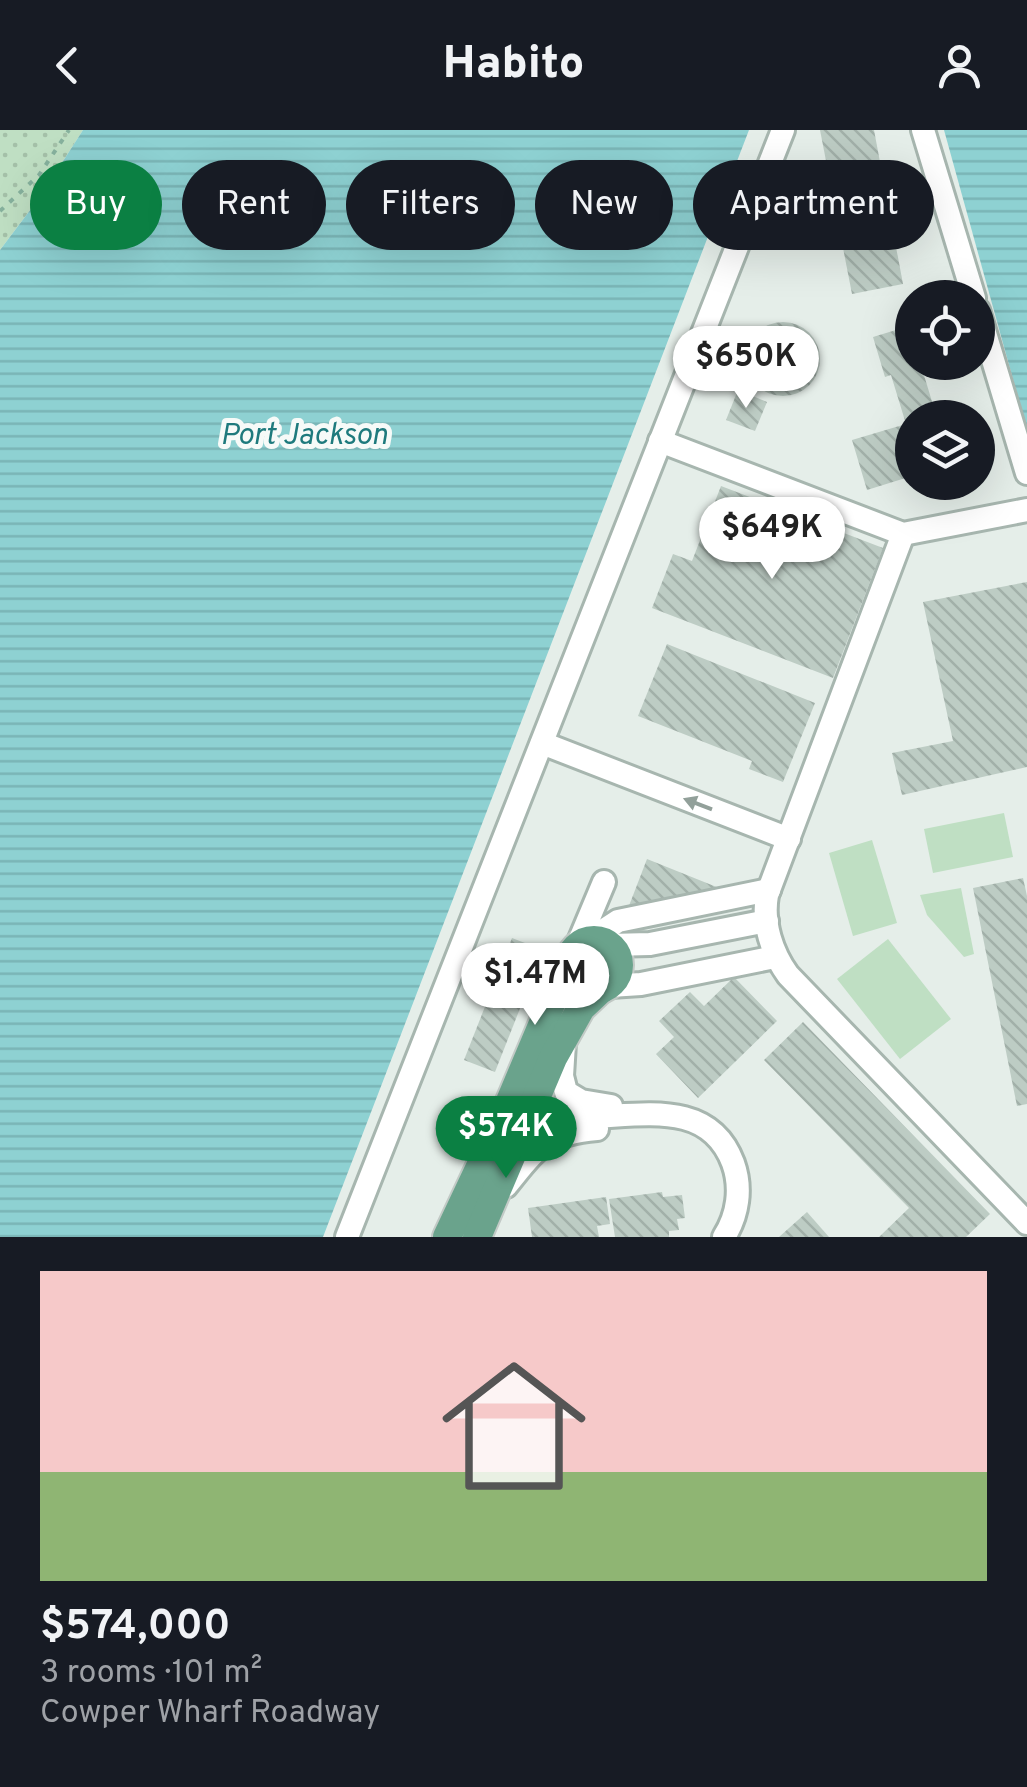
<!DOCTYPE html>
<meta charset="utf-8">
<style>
:root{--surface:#171b24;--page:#20242c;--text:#f1f3f6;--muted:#9ea1a6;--accent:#0b8043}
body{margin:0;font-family:Overpass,sans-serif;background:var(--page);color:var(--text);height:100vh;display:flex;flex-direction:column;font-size:38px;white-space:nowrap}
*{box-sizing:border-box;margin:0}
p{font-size:32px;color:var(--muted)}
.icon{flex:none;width:55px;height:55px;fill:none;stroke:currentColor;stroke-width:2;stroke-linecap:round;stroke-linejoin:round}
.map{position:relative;height:1107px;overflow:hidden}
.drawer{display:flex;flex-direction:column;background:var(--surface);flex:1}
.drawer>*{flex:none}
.hud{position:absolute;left:30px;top:30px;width:968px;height:90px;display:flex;gap:20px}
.tools{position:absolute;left:895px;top:150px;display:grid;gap:20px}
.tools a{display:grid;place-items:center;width:100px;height:100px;border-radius:50%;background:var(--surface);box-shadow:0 10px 40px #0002;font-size:50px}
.price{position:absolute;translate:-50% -85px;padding:0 22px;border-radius:35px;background:#fff;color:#222;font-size:32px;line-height:65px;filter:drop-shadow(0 2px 5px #0008)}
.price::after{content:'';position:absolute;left:50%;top:60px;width:30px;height:22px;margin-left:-15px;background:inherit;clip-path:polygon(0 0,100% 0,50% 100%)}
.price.on{background:var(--accent);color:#fff}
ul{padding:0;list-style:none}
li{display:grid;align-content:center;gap:20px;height:530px;padding:0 40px}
li span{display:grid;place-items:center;height:310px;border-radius:0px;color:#555}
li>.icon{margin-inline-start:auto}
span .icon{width:180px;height:180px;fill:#fffc;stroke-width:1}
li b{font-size:42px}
.tag{padding:0 35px;border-radius:45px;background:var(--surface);box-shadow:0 10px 40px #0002;font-size:35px;line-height:90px}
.tag.on{background:var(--accent);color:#fff}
header{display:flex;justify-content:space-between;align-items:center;height:130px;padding:0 40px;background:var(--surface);font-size:45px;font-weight:800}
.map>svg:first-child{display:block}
.green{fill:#bfdfc3}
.park{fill:url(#park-dots)}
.water{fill:url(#water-rules)}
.building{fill:url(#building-back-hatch)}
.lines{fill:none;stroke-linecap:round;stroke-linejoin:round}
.minor-casing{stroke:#a7b6af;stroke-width:28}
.major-casing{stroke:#c2cac6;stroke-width:32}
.path{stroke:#86b19d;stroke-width:4;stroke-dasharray:5 8;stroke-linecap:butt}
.minor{stroke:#fff;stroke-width:22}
.major{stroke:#6aa38c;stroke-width:28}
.oneway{fill:#92a09a}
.labels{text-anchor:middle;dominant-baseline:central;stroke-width:10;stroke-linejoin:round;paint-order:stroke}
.water-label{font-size:30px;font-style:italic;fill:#1e7a7d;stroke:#f6faf8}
</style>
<header><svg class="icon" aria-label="back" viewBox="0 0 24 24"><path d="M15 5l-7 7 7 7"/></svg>Habito<svg class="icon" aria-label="person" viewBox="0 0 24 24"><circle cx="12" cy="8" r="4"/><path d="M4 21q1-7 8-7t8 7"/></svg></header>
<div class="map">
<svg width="1027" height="1107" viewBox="0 0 1027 1107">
<defs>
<pattern id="park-dots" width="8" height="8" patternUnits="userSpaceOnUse" patternTransform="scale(2.5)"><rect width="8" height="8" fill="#bfdfc3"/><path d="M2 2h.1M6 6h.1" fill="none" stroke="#a4c0a8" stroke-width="1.8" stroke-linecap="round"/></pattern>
<pattern id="water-rules" width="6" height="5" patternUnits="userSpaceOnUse" patternTransform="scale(2.5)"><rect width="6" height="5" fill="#8ed1d2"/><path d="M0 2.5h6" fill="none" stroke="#7ab4b5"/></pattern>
<pattern id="building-back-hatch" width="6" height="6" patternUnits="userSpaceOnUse" patternTransform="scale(2.5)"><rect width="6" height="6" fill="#bdccc4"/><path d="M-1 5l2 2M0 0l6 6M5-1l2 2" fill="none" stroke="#a2b0a9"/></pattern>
</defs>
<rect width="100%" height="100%" fill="#e5eee9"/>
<!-- green -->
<g class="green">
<path d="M1004,683L1013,727L933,743L924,699Z"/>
<path d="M872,710L897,793L853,806L829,723Z"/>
<path d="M961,758L974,824L964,827L927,785L920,765Z"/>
<path d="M888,809L951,889L900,929L837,849Z"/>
</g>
<!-- park -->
<path class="park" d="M0,0H83L40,67L0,120Z"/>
<!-- water -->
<g class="water">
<path d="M83,0H749L323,1107H0V120L40,67Z"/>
<path d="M944,0H1027V300Z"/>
</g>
<!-- building -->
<g class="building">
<path d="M820,0H874L903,154L852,164Z"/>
<circle cx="783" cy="229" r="37"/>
<path d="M909,196L912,209V232H920L937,288H912V346L867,360L852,310L906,294L891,245L885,247L873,207Z"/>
<path d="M738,260L767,272L755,301L726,290Z"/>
<path d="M721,356L883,418L833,548L652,478L673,424L692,431Z"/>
<path d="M1027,452V637L902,665L892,623L953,611L923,472Z"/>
<path d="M667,514L815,573L783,652L749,639L752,631L638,586Z"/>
<path d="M647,729L729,762L627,781Z"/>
<path d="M1023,748L1027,766V974L1017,976L973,758Z"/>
<path d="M512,808L543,820L495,942L464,930Z"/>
<path d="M734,847L777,891L698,968L656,924L674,907L659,891L690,862L704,876Z"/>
<path d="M803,892L990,1084L966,1107H879L909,1078L764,930Z"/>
<path d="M662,1062L663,1067L682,1065L685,1088L677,1089L679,1100L669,1101V1107H615L609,1069Z"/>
<path d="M606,1067L610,1094L597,1096L599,1107H532L528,1078Z"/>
<path d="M807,1082L829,1107H779Z"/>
</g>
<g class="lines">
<defs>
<g id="minor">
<path d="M923,0L974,168"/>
<path d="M978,180L1027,343"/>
<path d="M660,311L903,404L1027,380"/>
<path d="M903,404L767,765C762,793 772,823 788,845L1027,1093"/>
<path d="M542,613L789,709"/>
<path d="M589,810L618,791L769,760"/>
<path d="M578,814L604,752"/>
<path d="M610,815L650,814L767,791"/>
<path d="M610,856L641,854L775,827"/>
<path d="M564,913L562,946L566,962L581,971L611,976"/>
<path d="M531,979C592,1007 701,947 733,1033C742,1058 738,1085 724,1107"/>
<path d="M506,1056C536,1018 547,1003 597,999"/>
<path d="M347,1107L783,0"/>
</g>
<g id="major">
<circle cx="594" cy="835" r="25"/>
<path d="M447,1107L503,988L570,829"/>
<path d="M477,1107L553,928L581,878L600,860"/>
</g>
</defs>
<!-- minor casing -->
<use href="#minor" class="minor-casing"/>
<!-- major casing -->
<use href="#major" class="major-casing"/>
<!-- path -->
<path class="path" d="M0,81L39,45L69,0"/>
<!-- minor -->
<use href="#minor" class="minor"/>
<!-- major -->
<use href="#major" class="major"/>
</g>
<!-- one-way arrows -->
<defs><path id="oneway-solid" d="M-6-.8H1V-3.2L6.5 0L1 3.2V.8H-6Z" transform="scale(2.5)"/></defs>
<use class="oneway" href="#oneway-solid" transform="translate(698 674) rotate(-159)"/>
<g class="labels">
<!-- water labels -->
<g class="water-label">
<text x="304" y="306">Port Jackson</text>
</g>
</g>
</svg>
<div class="tools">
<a><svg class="icon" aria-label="locate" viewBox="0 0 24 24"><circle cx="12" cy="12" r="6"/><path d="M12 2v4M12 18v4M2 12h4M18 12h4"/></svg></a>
<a><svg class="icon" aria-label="layers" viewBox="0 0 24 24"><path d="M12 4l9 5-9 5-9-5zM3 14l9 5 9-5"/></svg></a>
</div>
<b class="price" style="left:746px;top:281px">$650K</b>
<b class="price" style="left:772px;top:452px">$649K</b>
<b class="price" style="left:535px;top:898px">$1.47M</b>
<b class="price on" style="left:506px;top:1051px">$574K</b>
<div class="hud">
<a class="tag on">Buy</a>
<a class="tag">Rent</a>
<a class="tag">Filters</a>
<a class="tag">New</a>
<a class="tag">Apartment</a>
</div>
</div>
<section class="drawer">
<ul>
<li><span style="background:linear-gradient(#f6c9c9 65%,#8fb573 0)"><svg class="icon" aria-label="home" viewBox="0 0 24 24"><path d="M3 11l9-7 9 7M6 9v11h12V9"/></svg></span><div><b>$574,000</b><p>3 rooms · 101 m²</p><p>Cowper Wharf Roadway</p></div></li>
</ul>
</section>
